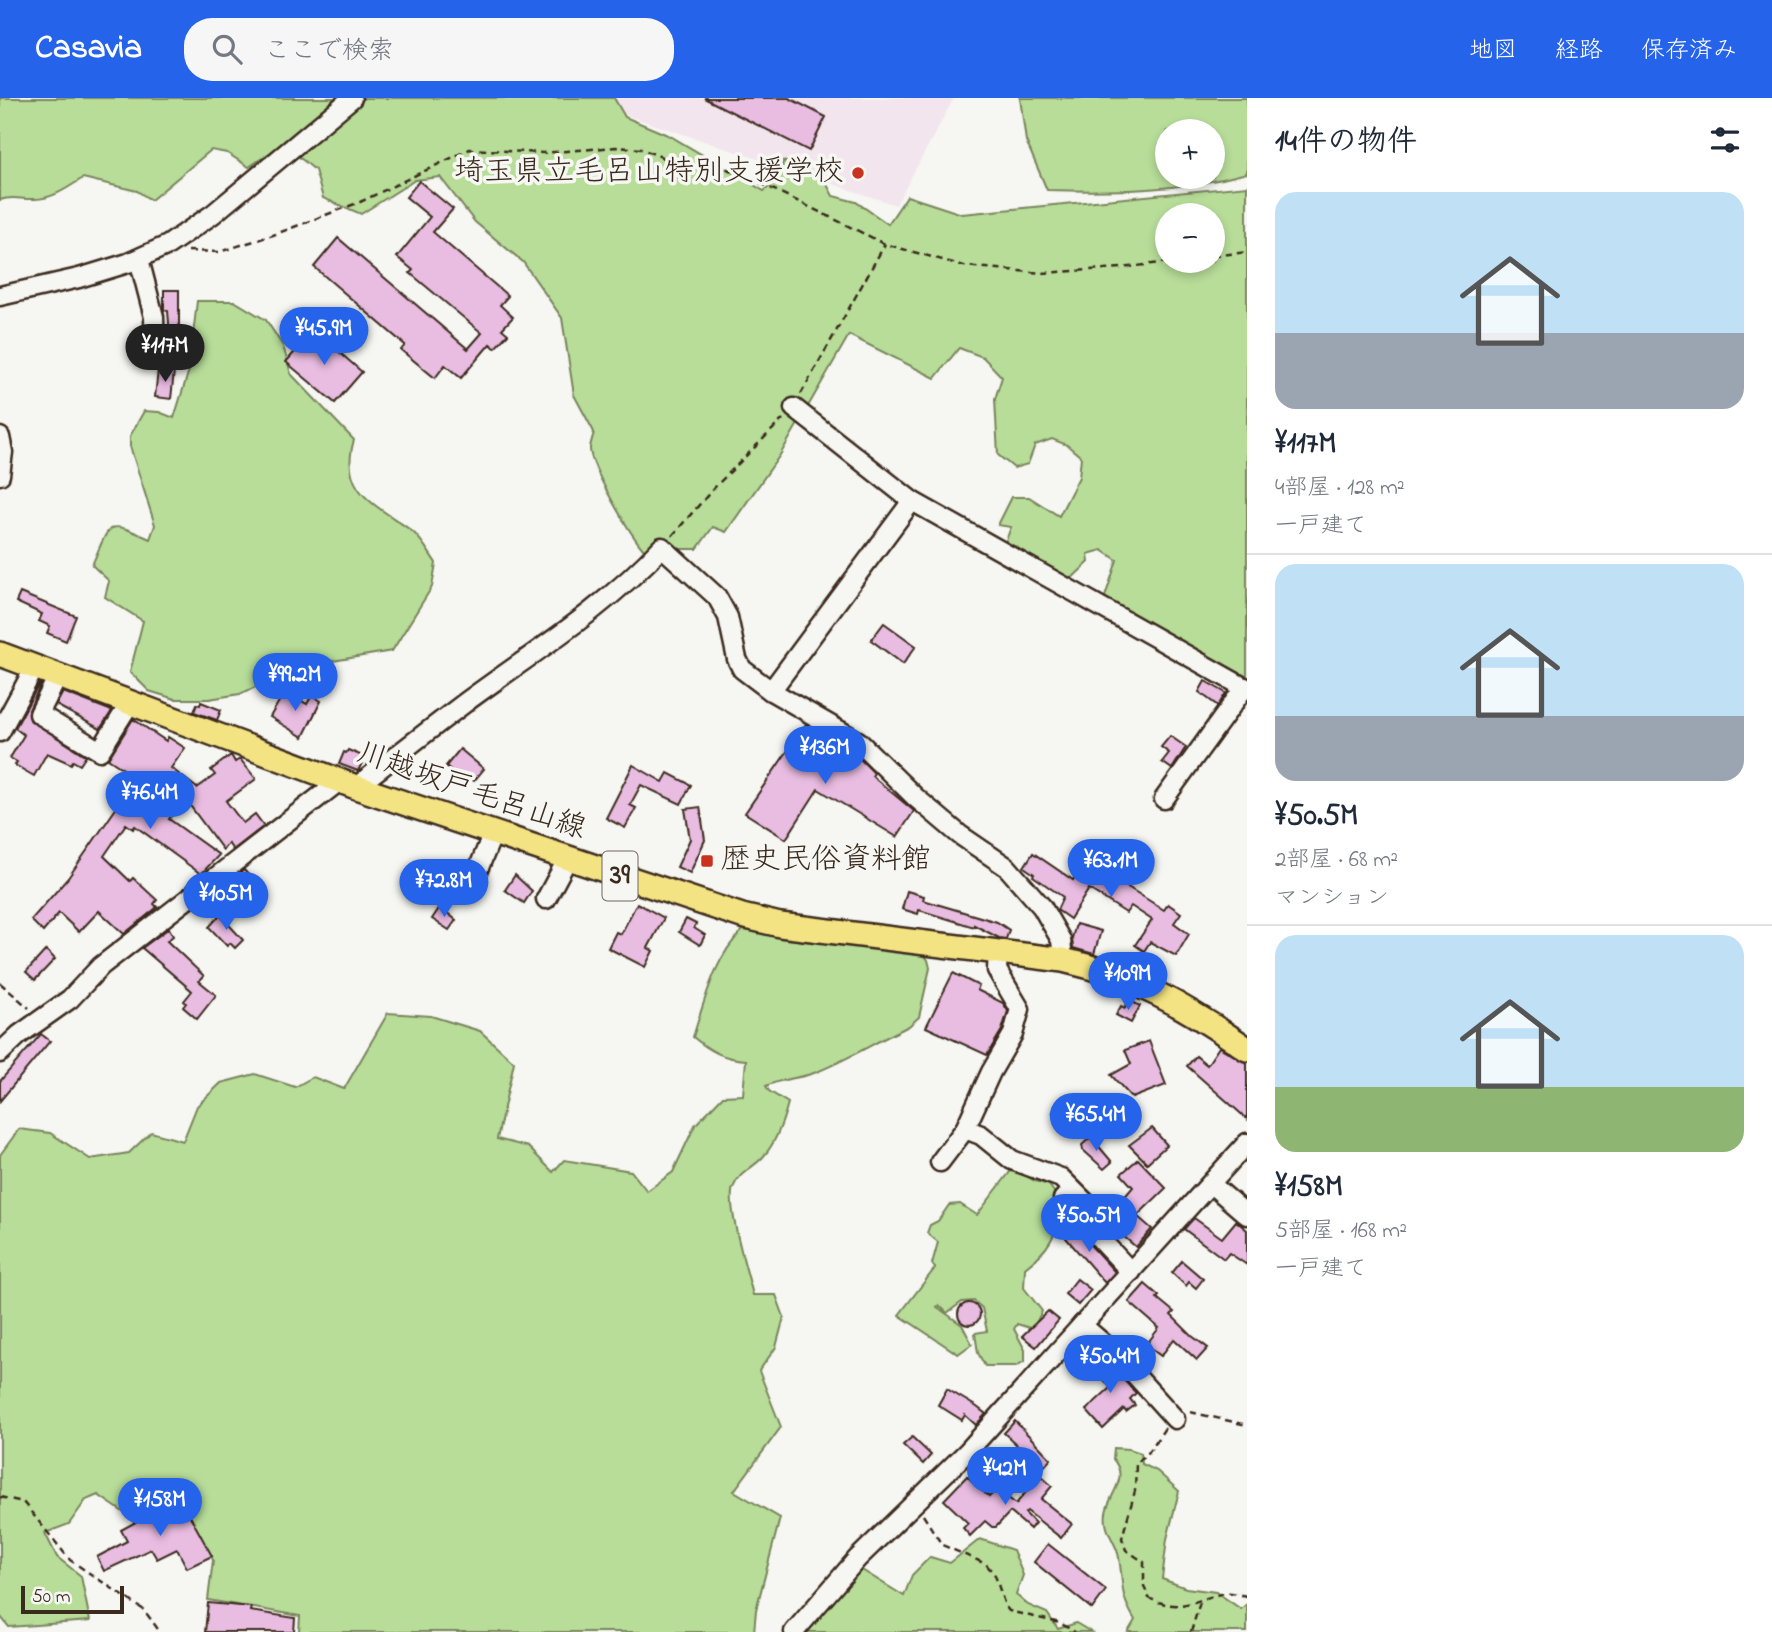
<!DOCTYPE html>
<html lang="ja">
<meta charset="utf-8">
<style>
:root{--surface:#fff;--page:#f6f6f7;--text:#1f2937;--muted:#747a83;--line:#e0e1e3;--accent:#2563eb}
body{margin:0;font-family:"Indie Flower","Klee One",sans-serif;background:var(--page);color:var(--text);height:100vh;display:flex;flex-direction:column;font-size:26px;white-space:nowrap}
*{box-sizing:border-box;margin:0}
p{font-size:23px;color:var(--muted)}
.icon{flex:none;width:38px;height:38px;fill:none;stroke:currentColor;stroke-width:2;stroke-linecap:round;stroke-linejoin:round}
.map{position:relative;flex:1;overflow:hidden}
.drawer{display:flex;flex-direction:column;background:var(--surface);width:525px}
.drawer>*{flex:none}
.controls{position:absolute;left:1155px;top:21px;display:grid;gap:14px}
.controls a{display:grid;place-items:center;width:70px;height:70px;border-radius:50%;background:var(--surface);box-shadow:0 4px 10px #0003;font-size:35px}
.scale{position:absolute;left:21px;bottom:18px;width:103px;box-sizing:border-box;padding-left:7px;border:4px solid #3b2a1e;border-top:0;font-size:19px;line-height:24px;white-space:nowrap;color:#3b2a1e;-webkit-text-stroke:5px #f6f6f2;paint-order:stroke}
.price{position:absolute;translate:-50% -60px;padding:0 16px;border-radius:24px;background:var(--accent);color:#fff;font-size:23px;line-height:46px;filter:drop-shadow(0 2px 4px #0008)}
.price::after{content:'';position:absolute;left:50%;top:42px;width:21px;height:16px;margin-left:-10px;background:inherit;clip-path:polygon(0 0,100% 0,50% 100%)}
.price.current{background:#222;color:#fff}
ul{padding:0;list-style:none}
li{display:grid;align-content:center;gap:14px;height:371px;padding:0 28px}
li+li{border-top:2px solid var(--line)}
li span{display:grid;place-items:center;height:217px;border-radius:21px;color:#555}
li>.icon{margin-inline-start:auto}
span .icon{width:126px;height:126px;fill:#fffc;stroke-width:1}
li b{font-size:30px}
h2{display:flex;justify-content:space-between;align-items:center;height:84px;padding:0 28px;font-size:30px}
header{display:flex;align-items:center;gap:42px;box-sizing:border-box;height:98px;padding:0 35px;background:var(--accent);color:#fff}
header strong{font-size:33px}
nav{display:flex;gap:38px;margin-inline-start:auto;font-size:24px}
.search{width:490px;height:63px;background:var(--page);display:flex;align-items:center;gap:18px;box-sizing:border-box;padding:0 24px;border-radius:28px;color:var(--muted);font-size:26px}
main{display:flex;flex:1;min-height:0}
.map>svg:first-child{display:block}
.built{fill:#f2e5ed}
.green{fill:#b7dd99;stroke:#79845c;stroke-width:2;fill-rule:evenodd}
.building{fill:#e9bce1;stroke:#3b2a1e;stroke-width:2}
.lines{fill:none;stroke-linecap:round;stroke-linejoin:round}
.minor-casing{stroke:#3b2a1e;stroke-width:23}
.major-casing{stroke:#3b2a1e;stroke-width:28}
.path{stroke:#3b2a1e;stroke-width:2.5;stroke-dasharray:7 5;stroke-linecap:butt}
.minor{stroke:#f6f6f2;stroke-width:18}
.major{stroke:#f4e382;stroke-width:23}
.poi-dot{fill:#c8321e;stroke:#f6f6f2;stroke-width:2.5}
.labels{text-anchor:middle;dominant-baseline:central;stroke-width:7;stroke-linejoin:round;paint-order:stroke}
.shield{fill:#f6f6f2;stroke:#73675e;stroke-width:2}
.shield-label{font-size:28px;font-weight:bold;fill:#3b2a1e}
.poi-label{font-size:30px;fill:#3b2a1e;stroke:#f6f6f2;text-anchor:end}
.street-label{font-size:30px;fill:#3b2a1e;stroke:#f6f6f2}
</style>
<header>
<strong>Casavia</strong>
<div class="search"><svg class="icon" aria-label="search" viewBox="0 0 24 24"><circle cx="10" cy="10" r="6"/><path d="M15 15l6 6"/></svg>ここで検索</div>
<nav><a>地図</a><a>経路</a><a>保存済み</a></nav>
</header>
<main>
<div class="map">
<svg width="1247" height="1534" viewBox="0 0 1247 1534">
<rect width="100%" height="100%" fill="#f6f6f2"/>
<filter id="ink" filterUnits="userSpaceOnUse"><feTurbulence type="fractalNoise" baseFrequency=".0143" numOctaves="2"/><feDisplacementMap in="SourceGraphic" scale="14" xChannelSelector="R" yChannelSelector="G"/><feConvolveMatrix kernelMatrix="1 2 1 2 8 2 1 2 1" color-interpolation-filters="sRGB"/></filter>
<g filter="url(#ink)">
<!-- built -->
<path class="built" d="M591,0H954L896,107L605,10Z"/>
<!-- green -->
<g class="green">
<path d="M0,0H614L625,19L670,38L764,93L780,80L783,63L823,79L833,98L856,104L888,126L907,98L962,116L1247,88V579L1104,502L1117,462L1102,452L1088,456L1089,464L1069,483L1005,445L1011,429L998,427L1012,399H1029L1059,418L1079,379L1081,359L1067,347L1052,341L1035,347L1028,366L1014,370L998,357L995,301L1002,279L983,259L959,250L935,280L849,237L780,357L726,434L713,429L697,451H676L663,440L645,453C632,440 590,368 590,351C590,346 593,339 594,334L574,297L562,220L523,164L475,124L440,79L415,82L361,116L323,100L315,72L283,46L249,69L227,55L211,52L151,102L137,93L83,80C69,89 52,101 35,101C21,102 13,97 0,102ZM1167,117H1213V163H1167Z"/>
<path d="M1020,0H1247V75C1182,93 1114,94 1047,92L1026,43ZM1167,33H1213V79H1167Z"/>
<path d="M197,203H234L266,222L283,248L291,276L354,342C338,395 378,407 413,434C422,442 429,455 436,465L432,489L392,553L303,568L240,596L209,601H175L149,593L130,574L143,523L105,499L109,483L92,467C111,424 106,421 150,441L155,427L130,348V338L144,313L159,314L174,320L189,272Z"/>
<path d="M743,832L921,853L928,862L930,870L919,919L909,928C877,943 847,962 814,975C798,981 782,980 766,988L769,993L788,1005C783,1024 776,1045 763,1059C752,1071 739,1074 733,1090C726,1106 748,1177 753,1197H776L784,1219L776,1249L759,1273L781,1329L734,1393L780,1420L756,1512L754,1534H299L300,1518L208,1502L213,1462L178,1396L123,1414L98,1397L86,1402L69,1426L45,1435L57,1459L81,1478L90,1523L9,1529L0,1518V1057L19,1031L50,1035L90,1061L129,1055L151,1034L183,1043L197,1008L221,985L255,976L295,989L313,979L344,991L388,915L431,918L480,933L514,964L497,1041L528,1049L553,1074L564,1062L631,1073L647,1093L673,1074L695,1027L723,998L743,997L746,962C724,961 710,953 693,939C705,902 714,860 743,832Z"/>
<path d="M1013,1070L1035,1083L1049,1087L1064,1108C1055,1138 1050,1151 1025,1170L1024,1190L1042,1213L1033,1231L1017,1226L1014,1231L1025,1252V1263L1016,1268H985L978,1255L975,1235L987,1233L982,1210L974,1203L962,1204L947,1215L939,1207L937,1209L962,1227L972,1246L958,1256L899,1217L935,1170L932,1166L938,1144L927,1135L930,1127L938,1123L949,1107L960,1106L977,1117Z"/>
<path d="M1114,1350L1129,1351L1141,1355L1142,1366L1157,1373L1179,1393L1167,1441L1162,1481L1186,1490L1216,1494L1241,1511L1247,1506V1534H1128L1135,1522C1119,1496 1124,1488 1119,1460C1117,1444 1103,1434 1106,1415C1109,1395 1130,1381 1113,1361Z"/>
<path d="M980,1441L1013,1452L1023,1477L1016,1497L1028,1507L1047,1515L1058,1531L1076,1525L1091,1534H800L857,1469L904,1498L912,1477L930,1459L950,1465Z"/>
</g>
<!-- building -->
<g class="building">
<path d="M704,0H789L826,19L809,53Z"/>
<path d="M419,83L453,111L433,134L508,198L500,207L513,219L502,231L508,236L495,250L490,246L461,280L445,267L435,280L401,252L405,247L314,169L338,140L468,251L482,235L410,175L413,172L397,159L430,119L406,99Z"/>
<path d="M164,192H179V240H182L180,262L166,261L169,225L168,213L164,212Z"/>
<path d="M314,232L362,274L335,305L286,264Z"/>
<path d="M158,272L174,273L171,301L155,299Z"/>
<path d="M20,495L76,518L66,543L47,535L50,528L39,523L42,516L16,504Z"/>
<path d="M884,525L916,548L903,566L871,542Z"/>
<path d="M1205,583L1226,595L1218,608L1199,594Z"/>
<path d="M39,586H41L29,612L30,622L86,658L80,667L73,663L71,666L47,655L34,678L15,667L17,664L10,660L24,637L15,630Z"/>
<path d="M285,593L307,606L312,597L321,603L303,639L270,619Z"/>
<path d="M63,594L112,613L100,631L56,607Z"/>
<path d="M201,604L221,612L217,622L194,614L197,606L200,607Z"/>
<path d="M133,621L166,643L168,639L185,650L171,670L197,690L215,677L211,672L231,657L235,664L240,661L256,681L226,703L243,725L255,716L264,728L233,752L228,745L223,752L185,701L169,721L219,757L201,776L135,728L133,731L126,726L104,758L130,783L133,780L157,802L154,806L157,809L155,811L124,836L99,813L79,834L59,815L43,834L31,822L68,780L137,680L108,661Z"/>
<path d="M806,626L851,652L874,675L872,678L914,713L897,739L818,691L786,741L745,715Z"/>
<path d="M1170,638L1186,649L1172,671L1162,664L1169,655L1161,649Z"/>
<path d="M460,651L484,671L474,683L471,681L467,686L446,668Z"/>
<path d="M348,652L365,659L358,673L339,666L344,654L346,655Z"/>
<path d="M633,667L663,684L668,675L691,687L681,706L641,687L630,707L636,710L625,730L606,720Z"/>
<path d="M700,709L705,742L690,775L677,769L690,741L685,711Z"/>
<path d="M1093,753L1110,765L1104,774L1164,812L1168,806L1181,815L1174,825L1189,836L1176,858L1150,844L1144,853L1135,847L1152,822L1131,808L1126,815L1089,791L1070,821L1057,812L1063,799L1033,778L1034,776L1024,769L1033,755L1073,782Z"/>
<path d="M244,772L255,785L244,795L232,781Z"/>
<path d="M515,777L532,793L524,805L505,792Z"/>
<path d="M907,793L924,798L923,802L997,824L1009,832L1006,841L999,840L974,827V829L919,812L918,816L902,811Z"/>
<path d="M637,805L664,820L648,850L653,853L645,869L608,850L616,834L621,836Z"/>
<path d="M440,809L456,822L449,832L432,821Z"/>
<path d="M220,817L243,842L235,850L230,845L227,848L209,829Z"/>
<path d="M686,821L696,826L694,830L705,837L700,847L679,834Z"/>
<path d="M1076,826L1101,833L1094,856L1073,850L1072,840Z"/>
<path d="M169,830L173,838L167,843L204,878L199,883L216,897L197,921L183,909L186,905L184,903L192,893L142,850Z"/>
<path d="M46,852L55,861L35,882L26,874Z"/>
<path d="M953,875L979,888L977,892L1003,905L1008,913L1002,932L987,957L926,929Z"/>
<path d="M1129,902L1140,908L1131,925L1116,917L1121,908L1125,910Z"/>
<path d="M41,936L50,943L0,1003V983Z"/>
<path d="M1149,943L1166,987L1132,1000L1111,977L1131,966L1125,952Z"/>
<path d="M1219,949L1247,965V1021L1187,968L1196,958L1207,967Z"/>
<path d="M1068,996L1093,1015L1084,1027L1066,1014L1062,1020L1053,1014Z"/>
<path d="M1152,1030L1167,1047L1147,1065L1129,1047Z"/>
<path d="M1091,1039L1112,1064L1104,1071L1083,1052L1082,1047Z"/>
<path d="M1138,1061L1166,1090L1137,1118L1152,1131L1136,1149L1123,1138L1127,1134L1110,1121L1118,1113L1115,1110L1133,1089L1121,1076Z"/>
<path d="M1194,1120L1222,1140L1236,1123L1247,1132V1167L1229,1155L1224,1161L1184,1131Z"/>
<path d="M1071,1126L1115,1174L1105,1185L1066,1140L1069,1137L1064,1132Z"/>
<path d="M1182,1163L1203,1181L1196,1190L1189,1184L1186,1188L1172,1175Z"/>
<path d="M1077,1181L1091,1192L1078,1207L1065,1196Z"/>
<path d="M1145,1186L1159,1198L1157,1200L1174,1214L1171,1217L1192,1238L1208,1250L1197,1262L1174,1241L1161,1258L1146,1247L1159,1230L1129,1204Z"/>
<circle cx="969" cy="1216" r="11"/>
<path d="M1048,1213L1059,1222L1036,1249L1022,1238Z"/>
<path d="M1100,1257L1136,1295L1130,1301L1135,1307L1126,1314L1124,1311L1103,1331L1086,1312L1111,1289L1089,1268Z"/>
<path d="M947,1291L977,1309L986,1316L976,1327L965,1317L962,1322L938,1307Z"/>
<path d="M1015,1323L1051,1361L1037,1376L1013,1352L1017,1347L1004,1335Z"/>
<path d="M912,1339L931,1357L923,1366L903,1347Z"/>
<path d="M1040,1377L1052,1388L1041,1401L1072,1426L1061,1440L1027,1413L1025,1415L1035,1425L1030,1431L1010,1414L996,1429H992L985,1423L970,1438L963,1430L968,1425L944,1402L967,1378L989,1399L997,1391L1016,1406Z"/>
<path d="M180,1400L212,1458L187,1470L177,1451L157,1461L151,1451L104,1473L97,1459L127,1443L121,1432Z"/>
<path d="M1048,1446L1106,1492L1092,1511L1034,1464Z"/>
<path d="M208,1505L251,1509L250,1513L295,1520L294,1534H205Z"/>
</g>
<g class="lines">
<defs>
<g id="minor">
<path d="M139,161L154,219L155,261"/>
<path d="M0,198L79,180L128,165L168,147L213,116L352,0"/>
<path d="M794,310L912,403L1247,591"/>
<path d="M0,339L3,354L0,377"/>
<path d="M58,578L39,616L100,653L130,605"/>
<path d="M771,593L912,403"/>
<path d="M0,634L35,569"/>
<path d="M356,689C392,661 429,632 466,604C534,554 604,511 662,449L717,499L728,519L737,561L742,571L771,593L858,643L915,699L960,737L1007,769L1042,809L1061,842L1063,862"/>
<path d="M1164,701L1245,589"/>
<path d="M471,789L493,735"/>
<path d="M546,801L568,760"/>
<path d="M0,955L19,937L70,901L101,868L341,682"/>
<path d="M965,1031L981,1037L1012,1062L1061,1080L1098,1117"/>
<path d="M940,1064L965,1031L991,974L1013,936L1020,911L997,872L998,854"/>
<path d="M1211,1086L1247,1117"/>
<path d="M1063,1101L1131,1174"/>
<path d="M1082,1227L1118,1258L1175,1321"/>
<path d="M794,1534L857,1461L967,1354L1247,1045"/>
</g>
<path id="major" d="M0,556L356,689L742,818L780,827L1063,862C1132,877 1190,911 1247,951"/>
</defs>
<!-- minor casing -->
<use href="#minor" class="minor-casing"/>
<!-- major casing -->
<use href="#major" class="major-casing"/>
<!-- path -->
<g class="path">
<path d="M188,153L219,154L273,137L360,104L470,51L543,55L616,49L642,51L681,67L715,66L746,78L885,146L964,168L1042,175L1122,170L1175,163"/>
<path d="M1213,158L1247,154"/>
<path d="M801,296L885,146"/>
<path d="M672,438L713,391L783,321"/>
<path d="M0,885L29,910"/>
<path d="M1190,1314L1247,1327"/>
<path d="M1165,1330L1148,1355L1136,1365L1135,1393L1122,1440L1126,1452L1144,1464V1488L1149,1500C1182,1516 1194,1501 1225,1495C1232,1494 1240,1497 1247,1498"/>
<path d="M0,1399L23,1404L70,1462L144,1512L160,1534"/>
<path d="M923,1417L942,1447L986,1466L995,1477L1005,1508L1009,1513L1060,1525L1075,1534"/>
<path d="M1191,1534L1200,1504"/>
</g>
<!-- minor -->
<use href="#minor" class="minor"/>
<!-- major -->
<use href="#major" class="major"/>
</g>
</g>
<!-- markers -->
<g class="poi-dot">
<circle cx="858" cy="75" r="7"/>
<rect x="700" y="756" width="14" height="14" rx="3.5"/>
</g>
<g class="labels">
<!-- shield labels -->
<rect class="shield" x="602.5" y="753.5" width="35" height="49" rx="5"/>
<g class="shield-label">
<text x="620" y="778">39</text>
</g>
<!-- poi labels -->
<g class="poi-label">
<text x="844" y="75">埼玉県立毛呂山特別支援学校</text>
<text x="721" y="763" text-anchor="start">歴史民俗資料館</text>
</g>
<!-- street labels -->
<g class="street-label">
<text transform="translate(471 694) rotate(19)">川越坂戸毛呂山線</text>
</g>
</g>
</svg>
<div class="controls">
<a>+</a>
<a>−</a>
</div>
<div class="scale">50 m</div>
<b class="price" style="left:324px;top:269px">¥45.9M</b>
<b class="price current" style="left:165px;top:286px">¥117M</b>
<b class="price" style="left:295px;top:615px">¥99.2M</b>
<b class="price" style="left:825px;top:688px">¥136M</b>
<b class="price" style="left:150px;top:733px">¥76.4M</b>
<b class="price" style="left:1111px;top:801px">¥63.1M</b>
<b class="price" style="left:444px;top:821px">¥72.8M</b>
<b class="price" style="left:226px;top:834px">¥105M</b>
<b class="price" style="left:1128px;top:914px">¥109M</b>
<b class="price" style="left:1096px;top:1055px">¥65.4M</b>
<b class="price" style="left:1089px;top:1156px">¥50.5M</b>
<b class="price" style="left:1110px;top:1297px">¥50.4M</b>
<b class="price" style="left:1005px;top:1409px">¥42M</b>
<b class="price" style="left:160px;top:1440px">¥158M</b>
</div>
<section class="drawer">
<h2>14件の物件<svg class="icon" aria-label="filters" viewBox="0 0 24 24"><path d="M4 7h16M4 17h16"/><circle cx="9" cy="7" r="2"/><circle cx="15" cy="17" r="2"/></svg></h2>
<ul>
<li><span style="background:linear-gradient(#bfe0f5 65%,#9aa5b1 0)"><svg class="icon" aria-label="home" viewBox="0 0 24 24"><path d="M3 11l9-7 9 7M6 9v11h12V9"/></svg></span><div><b>¥117M</b><p>4部屋 · 128 m²</p><p>一戸建て</p></div></li>
<li><span style="background:linear-gradient(#bfe0f5 70%,#9aa5b1 0)"><svg class="icon" aria-label="home" viewBox="0 0 24 24"><path d="M3 11l9-7 9 7M6 9v11h12V9"/></svg></span><div><b>¥50.5M</b><p>2部屋 · 68 m²</p><p>マンション</p></div></li>
<li><span style="background:linear-gradient(#bfe0f5 70%,#8fb573 0)"><svg class="icon" aria-label="home" viewBox="0 0 24 24"><path d="M3 11l9-7 9 7M6 9v11h12V9"/></svg></span><div><b>¥158M</b><p>5部屋 · 168 m²</p><p>一戸建て</p></div></li>
</ul>
</section>
</main>
